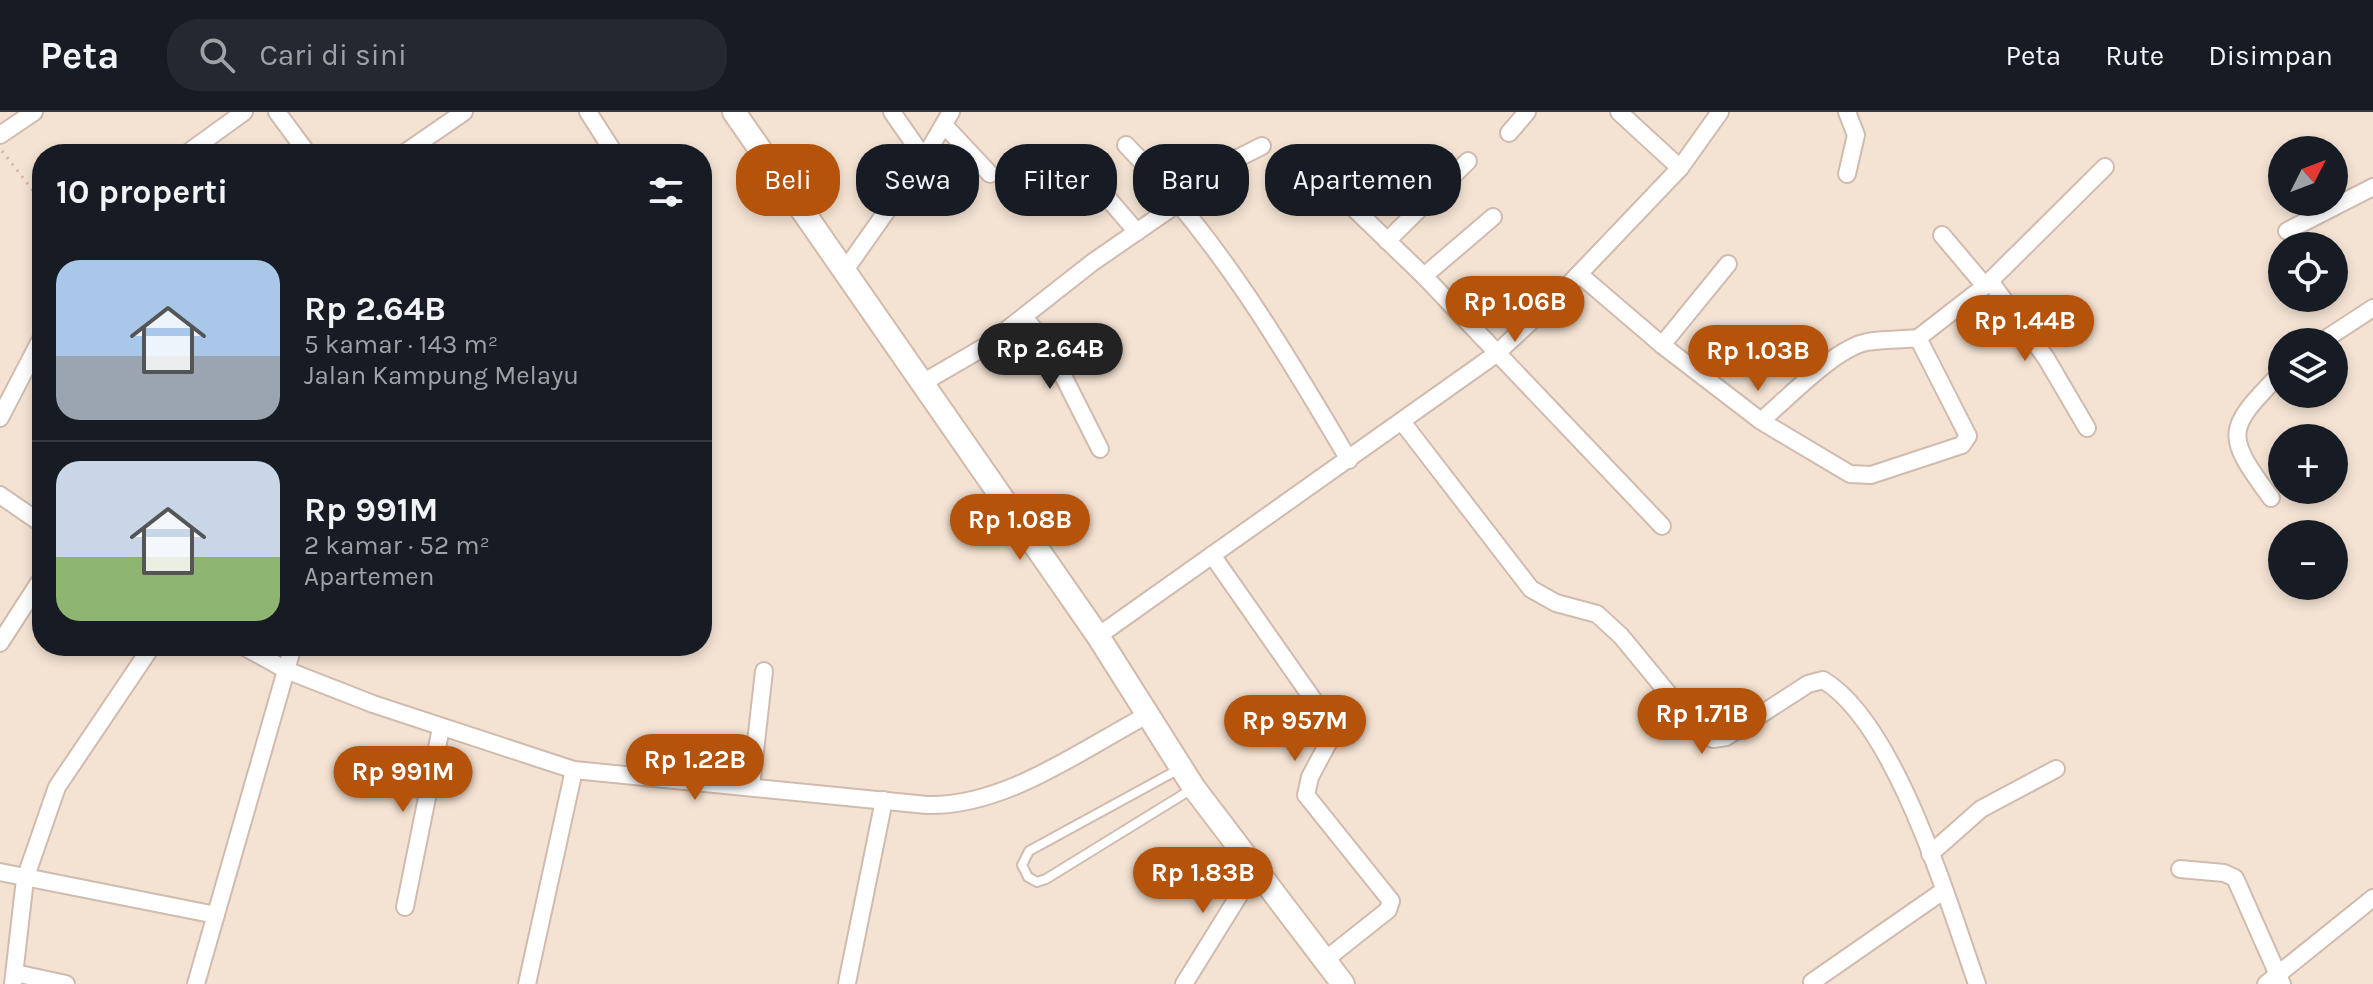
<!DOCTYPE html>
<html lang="id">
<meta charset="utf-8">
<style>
:root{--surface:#171b24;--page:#242831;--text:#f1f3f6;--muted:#9ea1a6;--line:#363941;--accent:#b45309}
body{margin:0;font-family:Karla,sans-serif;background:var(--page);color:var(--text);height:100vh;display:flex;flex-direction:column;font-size:30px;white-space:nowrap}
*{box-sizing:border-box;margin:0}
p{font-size:26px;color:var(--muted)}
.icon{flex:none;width:44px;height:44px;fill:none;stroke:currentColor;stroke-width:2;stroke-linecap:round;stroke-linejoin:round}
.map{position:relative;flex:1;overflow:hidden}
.panel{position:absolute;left:32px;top:32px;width:680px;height:512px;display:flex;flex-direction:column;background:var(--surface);border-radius:32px;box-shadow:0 4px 12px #0003}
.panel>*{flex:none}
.hud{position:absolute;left:736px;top:32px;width:760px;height:72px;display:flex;gap:16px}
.needle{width:52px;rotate:48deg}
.fabs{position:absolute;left:2268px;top:24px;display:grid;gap:16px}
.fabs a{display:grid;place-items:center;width:80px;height:80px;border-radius:50%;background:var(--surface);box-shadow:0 4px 12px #0003;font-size:40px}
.price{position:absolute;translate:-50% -68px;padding:0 18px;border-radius:28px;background:var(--accent);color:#fff;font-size:26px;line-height:52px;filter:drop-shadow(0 2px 4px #0008)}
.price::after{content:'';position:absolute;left:50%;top:48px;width:24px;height:18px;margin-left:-12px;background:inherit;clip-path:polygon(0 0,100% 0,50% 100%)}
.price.active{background:#222;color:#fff}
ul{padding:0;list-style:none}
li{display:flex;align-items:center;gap:24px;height:200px;padding:0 24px}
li+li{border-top:2px solid var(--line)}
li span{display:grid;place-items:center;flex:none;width:224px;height:160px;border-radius:24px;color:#555}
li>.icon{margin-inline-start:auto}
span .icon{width:96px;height:96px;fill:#fffc;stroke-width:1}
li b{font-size:34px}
h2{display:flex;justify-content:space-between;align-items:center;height:96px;padding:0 24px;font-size:34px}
.chip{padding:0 28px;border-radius:32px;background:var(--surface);box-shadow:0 4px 12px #0003;font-size:28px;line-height:72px}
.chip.active{background:var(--accent);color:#fff}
header{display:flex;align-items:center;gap:48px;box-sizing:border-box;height:112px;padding:0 40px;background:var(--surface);border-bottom:2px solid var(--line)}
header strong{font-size:38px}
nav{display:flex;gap:44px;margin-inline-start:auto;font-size:28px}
.search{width:560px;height:72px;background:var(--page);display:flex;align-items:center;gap:20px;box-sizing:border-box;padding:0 28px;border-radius:32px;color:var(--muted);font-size:30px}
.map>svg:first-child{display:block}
.residential{fill:#f4e3d3;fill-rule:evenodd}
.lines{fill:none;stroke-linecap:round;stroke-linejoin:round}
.service-casing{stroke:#d0bbae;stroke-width:12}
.minor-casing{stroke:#d0bbae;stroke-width:20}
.secondary-casing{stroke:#d3baab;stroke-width:26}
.path{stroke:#d7b19f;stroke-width:3;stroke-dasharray:2 6;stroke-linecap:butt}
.service{stroke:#fff;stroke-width:8}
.minor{stroke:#fff;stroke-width:16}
.secondary{stroke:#fff;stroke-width:22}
</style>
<header>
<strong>Peta</strong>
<div class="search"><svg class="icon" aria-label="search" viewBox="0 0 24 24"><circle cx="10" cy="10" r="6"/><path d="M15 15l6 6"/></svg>Cari di sini</div>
<nav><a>Peta</a><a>Rute</a><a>Disimpan</a></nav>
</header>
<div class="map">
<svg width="2373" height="872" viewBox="0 0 2373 872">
<rect width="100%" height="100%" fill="#fdf2e5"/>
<!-- residential -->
<path class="residential" d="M0,0H2373V872H0ZM2282,38H2334V90H2282ZM42,42H702V534H42ZM2282,134H2334V186H2282ZM2282,230H2334V282H2282ZM2282,326H2334V378H2282ZM2282,422H2334V474H2282Z"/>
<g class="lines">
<defs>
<path id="service" d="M1181,656L1029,739L1022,753L1028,765L1037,770L1046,767L1192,677"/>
<g id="minor">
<path d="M277,0L308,42"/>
<path d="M588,0L615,42"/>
<path d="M892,0L924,46"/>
<path d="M1619,0L1680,56"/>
<path d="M944,13L990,62"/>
<path d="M1509,21L1527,0"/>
<path d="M0,23L34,0"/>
<path d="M1126,33C1218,126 1283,236 1349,348"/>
<path d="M186,42L244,0"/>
<path d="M403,42L464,0"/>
<path d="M1847,62L1856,23L1847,0"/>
<path d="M1093,69L1137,120"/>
<path d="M1338,81L1424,164L1662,414"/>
<path d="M2287,119L2373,75"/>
<path d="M1942,123L1985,174"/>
<path d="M1387,129L1468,49"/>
<path d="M843,161L924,46L951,0"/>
<path d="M1579,162L1662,233L1761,309L1850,362L1871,363L1962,333L1968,324L1918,226C1901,228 1883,227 1867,230C1835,236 1787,287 1761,309"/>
<path d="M1424,164L1493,105"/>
<path d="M1990,169L2046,246L2087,316"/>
<path d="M1025,206L1050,238L1100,337"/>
<path d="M1918,226L1985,174L2105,55"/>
<path d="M2321,230L2373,196"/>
<path d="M1662,233L1728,152"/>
<path d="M924,270L986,234L1093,150L1180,90L1214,58L1262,34"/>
<path d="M0,306L42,225"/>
<path d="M1403,311L1531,477L1556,491L1597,502L1621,524L1700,620L1713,627L1726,625L1808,572L1823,568C1896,611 1949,793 1977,872"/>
<path d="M0,383L42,412"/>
<path d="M2271,386C2224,322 2225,318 2282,260"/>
<path d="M1212,443L1331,613L1334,620L1310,665L1306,683L1391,789L1388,798L1325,848"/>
<path d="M1098,524L1496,242L1556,186L1680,56L1720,0"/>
<path d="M0,531L42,466"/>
<path d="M243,534L286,558L373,592L574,658L927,693C1005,695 1081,638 1149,602"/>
<path d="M751,675L764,559"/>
<path d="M1930,742L1981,697L2056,657"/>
<path d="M2180,757L2224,761L2235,766L2282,872"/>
<path d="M0,760L216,803"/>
<path d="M405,795L441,616"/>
<path d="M15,861L66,872"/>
<path d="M1812,870L1943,779"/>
<path d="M847,871L884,688"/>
<path d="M13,872L25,767L57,675L152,534"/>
<path d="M196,872L293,534"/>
<path d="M527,872L574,658"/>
<path d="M1184,872L1256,756"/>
<path d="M2266,872L2373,786"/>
</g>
<path id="secondary" d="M734,0L1098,524L1194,676L1343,872"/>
</defs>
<!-- service casing -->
<use href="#service" class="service-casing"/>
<!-- minor casing -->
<use href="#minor" class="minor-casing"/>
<!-- secondary casing -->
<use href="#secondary" class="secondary-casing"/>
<!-- path -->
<path class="path" d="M2,39L42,90"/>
<!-- service -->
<use href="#service" class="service"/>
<!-- minor -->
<use href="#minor" class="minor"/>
<!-- secondary -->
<use href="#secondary" class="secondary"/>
</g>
</svg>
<div class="fabs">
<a><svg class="needle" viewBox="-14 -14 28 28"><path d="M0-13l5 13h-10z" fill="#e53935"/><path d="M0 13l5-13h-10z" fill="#9ea1a6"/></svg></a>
<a><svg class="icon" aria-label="locate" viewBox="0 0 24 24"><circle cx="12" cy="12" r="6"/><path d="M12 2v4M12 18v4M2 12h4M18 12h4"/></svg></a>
<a><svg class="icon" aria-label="layers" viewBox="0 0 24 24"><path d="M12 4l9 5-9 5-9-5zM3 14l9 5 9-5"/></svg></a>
<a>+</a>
<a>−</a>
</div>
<b class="price" style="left:1515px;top:232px">Rp 1.06B</b>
<b class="price" style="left:2025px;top:251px">Rp 1.44B</b>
<b class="price active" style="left:1050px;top:279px">Rp 2.64B</b>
<b class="price" style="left:1758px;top:281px">Rp 1.03B</b>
<b class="price" style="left:1020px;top:450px">Rp 1.08B</b>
<b class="price" style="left:1702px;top:644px">Rp 1.71B</b>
<b class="price" style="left:1295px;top:651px">Rp 957M</b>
<b class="price" style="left:695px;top:690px">Rp 1.22B</b>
<b class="price" style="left:403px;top:702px">Rp 991M</b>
<b class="price" style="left:1203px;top:803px">Rp 1.83B</b>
<div class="hud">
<a class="chip active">Beli</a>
<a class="chip">Sewa</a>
<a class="chip">Filter</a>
<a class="chip">Baru</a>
<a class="chip">Apartemen</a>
</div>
<section class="panel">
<h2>10 properti<svg class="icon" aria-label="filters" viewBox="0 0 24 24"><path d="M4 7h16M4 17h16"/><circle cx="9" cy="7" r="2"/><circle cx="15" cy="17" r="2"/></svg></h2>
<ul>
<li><span style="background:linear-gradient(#a9c7e8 60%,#9aa5b1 0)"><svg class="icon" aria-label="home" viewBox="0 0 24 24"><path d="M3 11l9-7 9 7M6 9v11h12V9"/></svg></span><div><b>Rp 2.64B</b><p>5 kamar · 143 m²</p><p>Jalan Kampung Melayu</p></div></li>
<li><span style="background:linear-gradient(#c9d6e8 60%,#8fb573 0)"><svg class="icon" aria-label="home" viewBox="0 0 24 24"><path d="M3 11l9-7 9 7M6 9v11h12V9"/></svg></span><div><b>Rp 991M</b><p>2 kamar · 52 m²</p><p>Apartemen</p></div></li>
</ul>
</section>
</div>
